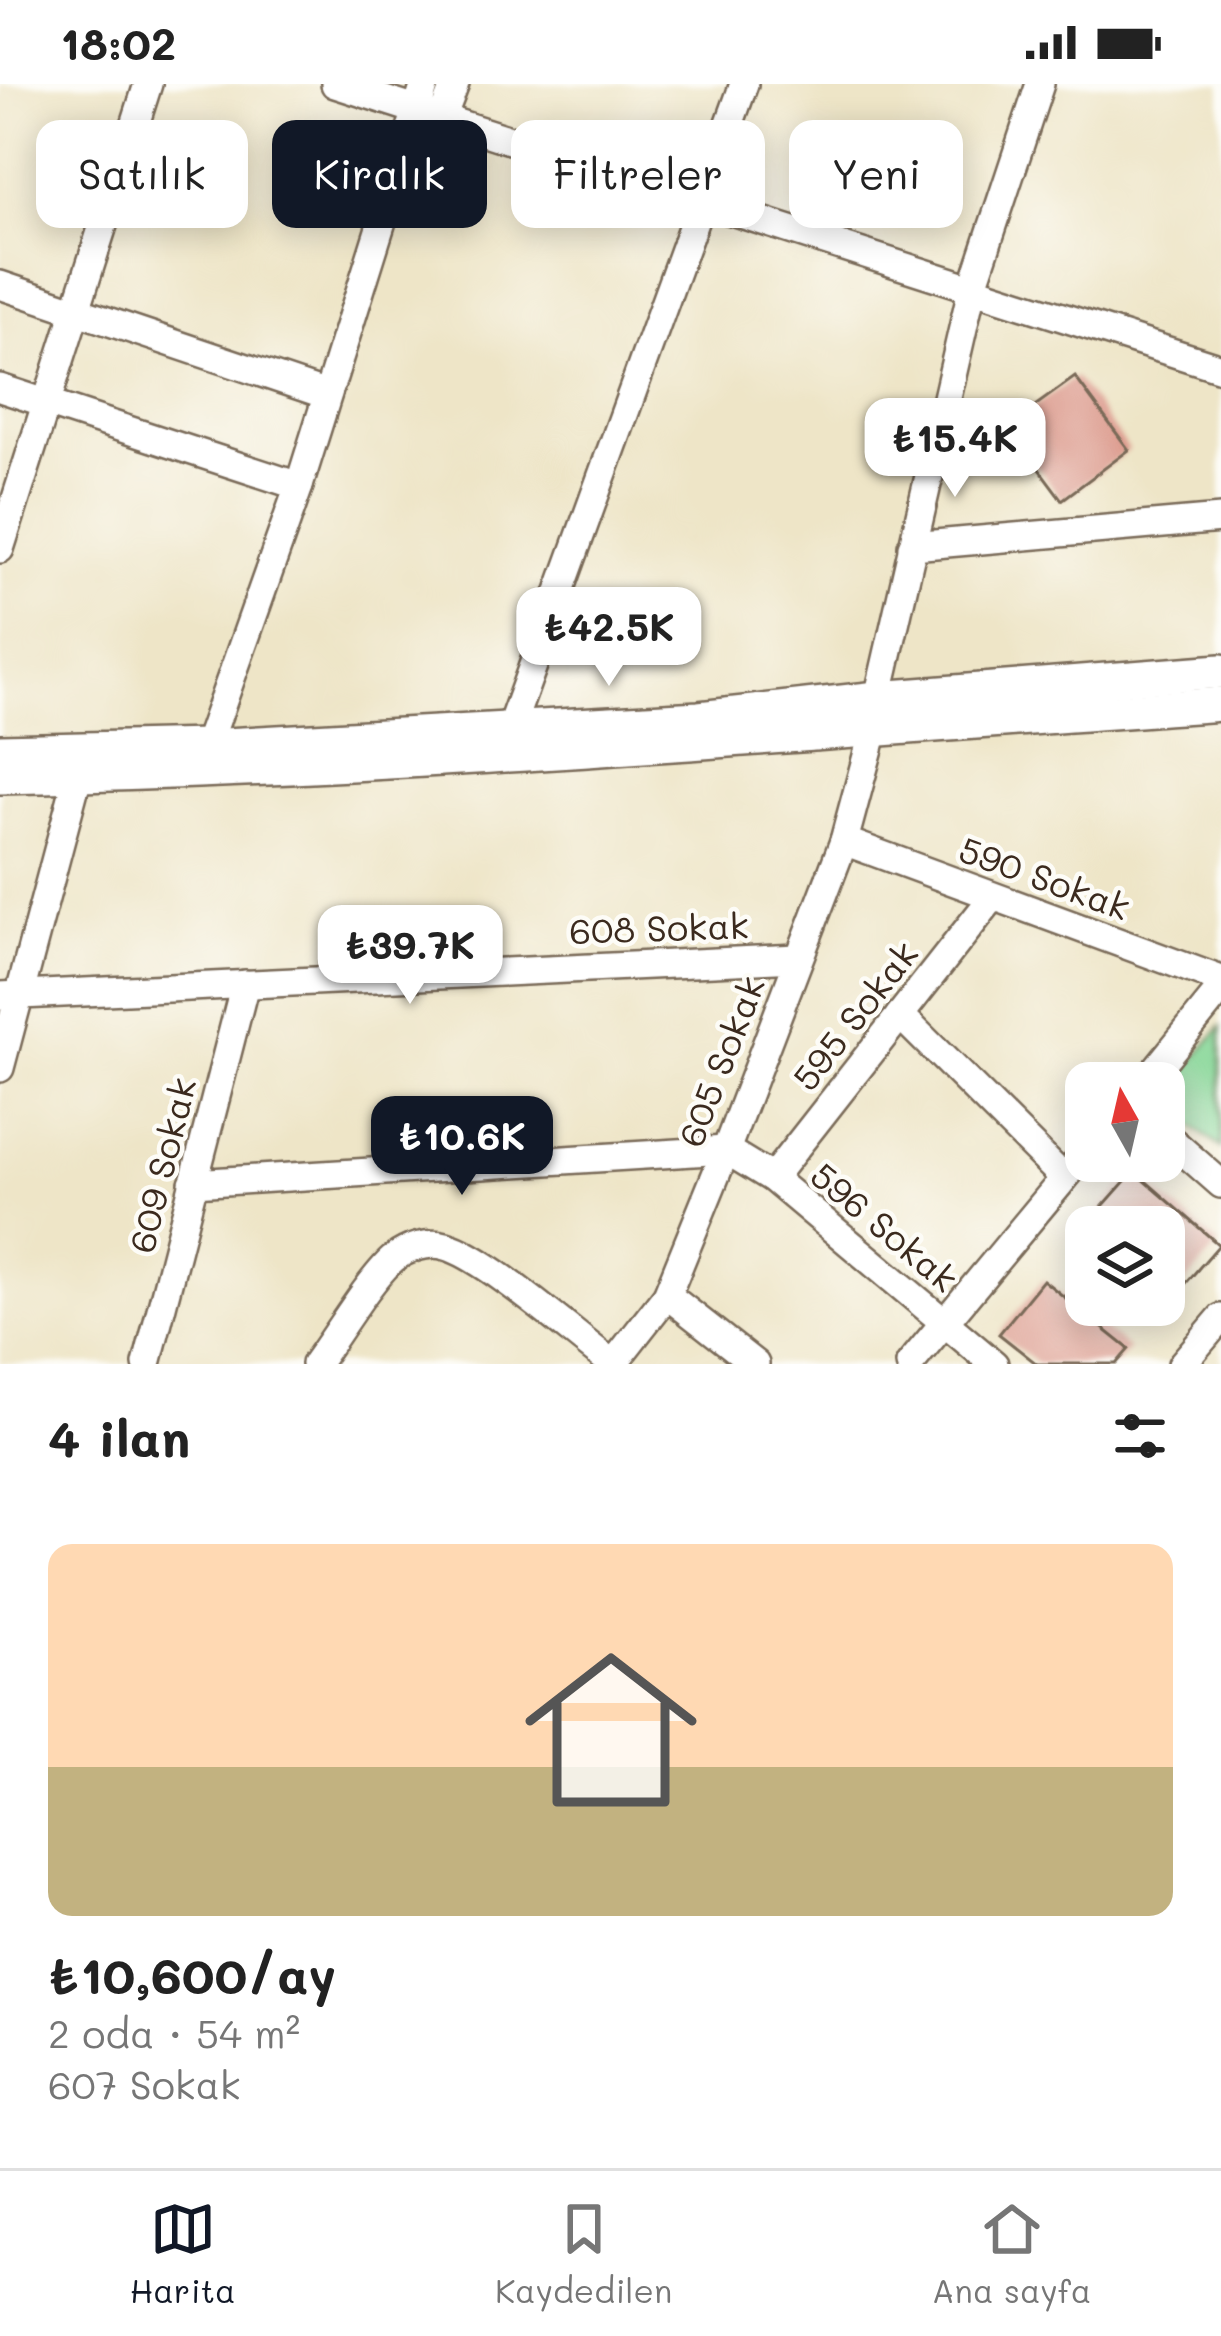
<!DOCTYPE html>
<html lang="tr">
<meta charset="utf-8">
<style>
:root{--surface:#fff;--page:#f2f2f2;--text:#222;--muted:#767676;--line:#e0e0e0;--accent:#111827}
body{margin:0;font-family:Mali,sans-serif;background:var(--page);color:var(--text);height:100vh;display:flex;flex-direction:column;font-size:45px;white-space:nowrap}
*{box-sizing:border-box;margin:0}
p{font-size:39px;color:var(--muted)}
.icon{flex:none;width:66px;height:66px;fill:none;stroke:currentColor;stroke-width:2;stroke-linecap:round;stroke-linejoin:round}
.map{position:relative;height:1280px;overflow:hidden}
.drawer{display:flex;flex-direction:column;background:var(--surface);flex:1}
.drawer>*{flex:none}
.banner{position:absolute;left:36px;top:36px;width:1149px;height:108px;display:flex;gap:24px}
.needle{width:78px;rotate:352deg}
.buttons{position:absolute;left:1065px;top:978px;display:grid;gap:24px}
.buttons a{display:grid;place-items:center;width:120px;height:120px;border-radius:24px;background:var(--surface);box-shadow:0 6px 30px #0003;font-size:60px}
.price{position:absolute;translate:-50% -102px;padding:0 27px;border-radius:24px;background:#fff;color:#222;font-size:39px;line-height:78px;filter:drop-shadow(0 3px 6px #0008)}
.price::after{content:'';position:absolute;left:50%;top:72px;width:36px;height:27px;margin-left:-18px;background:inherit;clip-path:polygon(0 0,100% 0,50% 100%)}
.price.on{background:var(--accent);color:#fff}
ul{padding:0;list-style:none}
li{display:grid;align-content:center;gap:24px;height:636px;padding:0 48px}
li+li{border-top:3px solid var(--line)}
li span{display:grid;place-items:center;height:372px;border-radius:24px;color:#555}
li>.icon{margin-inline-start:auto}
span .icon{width:216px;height:216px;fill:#fffc;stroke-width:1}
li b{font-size:51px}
h2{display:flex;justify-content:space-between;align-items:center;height:144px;padding:0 48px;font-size:51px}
.pill{padding:0 42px;border-radius:24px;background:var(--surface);box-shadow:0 6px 30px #0003;font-size:42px;line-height:108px}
.pill.on{background:var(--accent);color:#fff}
.status{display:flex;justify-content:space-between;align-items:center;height:84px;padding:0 60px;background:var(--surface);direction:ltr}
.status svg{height:33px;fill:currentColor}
.dock{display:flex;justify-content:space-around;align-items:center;height:168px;border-top:3px solid var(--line);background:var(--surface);font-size:33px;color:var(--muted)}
.dock a{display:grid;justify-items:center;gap:6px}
.dock .on{color:var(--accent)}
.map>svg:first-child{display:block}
.green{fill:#85d696;stroke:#60805a;stroke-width:3}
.building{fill:#dd9d90}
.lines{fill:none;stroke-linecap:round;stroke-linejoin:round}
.minor-casing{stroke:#7a6b59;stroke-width:32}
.tertiary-casing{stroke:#7a6b59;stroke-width:38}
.minor{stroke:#fff;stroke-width:27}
.tertiary{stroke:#fff;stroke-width:33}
.labels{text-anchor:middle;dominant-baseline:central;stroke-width:9;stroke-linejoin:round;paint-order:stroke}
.street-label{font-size:36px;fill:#3b2a1e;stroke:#fdfcf7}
</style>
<div class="status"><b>18:02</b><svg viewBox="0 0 49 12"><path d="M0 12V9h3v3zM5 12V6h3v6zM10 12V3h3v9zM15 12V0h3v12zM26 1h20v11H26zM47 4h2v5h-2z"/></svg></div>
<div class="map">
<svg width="1221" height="1280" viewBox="0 0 1221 1280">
<rect width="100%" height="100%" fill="#fdfcf7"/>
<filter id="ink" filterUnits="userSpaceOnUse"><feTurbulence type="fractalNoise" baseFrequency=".00833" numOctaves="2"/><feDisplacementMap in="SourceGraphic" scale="24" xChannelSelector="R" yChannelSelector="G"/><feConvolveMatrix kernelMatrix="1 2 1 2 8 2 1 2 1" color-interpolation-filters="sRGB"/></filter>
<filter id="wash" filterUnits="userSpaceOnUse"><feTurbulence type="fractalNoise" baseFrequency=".004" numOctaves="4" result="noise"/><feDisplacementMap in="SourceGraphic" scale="48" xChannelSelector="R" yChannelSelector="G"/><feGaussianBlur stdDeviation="2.7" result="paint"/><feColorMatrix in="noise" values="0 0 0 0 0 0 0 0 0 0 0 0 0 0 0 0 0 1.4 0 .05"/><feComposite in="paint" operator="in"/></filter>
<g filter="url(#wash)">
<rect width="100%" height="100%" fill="#eee5c7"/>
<!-- green -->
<path class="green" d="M1221,943V1064L1164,1021V1012Z"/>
<g id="blocks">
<!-- building -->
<g class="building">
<path d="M1075,293L1129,366L1062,416L1007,342Z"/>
<path d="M1134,1087L1219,1161L1173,1214L1164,1206V1143H1091L1087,1140Z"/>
<path d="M1043,1196L1129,1265L1116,1280H1037L999,1250Z"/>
</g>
</g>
</g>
<g filter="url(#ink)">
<use href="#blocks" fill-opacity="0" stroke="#7a6b59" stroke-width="3"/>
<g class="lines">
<defs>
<g id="minor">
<path d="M335,0L1221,284"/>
<path d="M442,34L455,0"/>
<path d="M0,201L327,311"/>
<path d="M0,304L299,402"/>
<path d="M912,462L1221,435"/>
<path d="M0,465L148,0"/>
<path d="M510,645L744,0"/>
<path d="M207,662L299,402L425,0"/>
<path d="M844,757L1221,896"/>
<path d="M0,912L798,874"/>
<path d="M900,931L1064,1094"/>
<path d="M0,984L78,691"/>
<path d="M1145,999L1221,905"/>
<path d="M1164,1050L1221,1100"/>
<path d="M772,1094L993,813"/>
<path d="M193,1099L726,1066L772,1094L994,1280"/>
<path d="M667,1211L755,1280"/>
<path d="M147,1280L245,900"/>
<path d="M315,1280C335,1253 370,1195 393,1175C407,1164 428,1157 446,1162C486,1173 575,1252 613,1280"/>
<path d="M613,1280L667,1211L726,1066L844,757L874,646L878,614L972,205L1040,0"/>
<path d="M910,1280L1086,1068"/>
<path d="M1182,1280L1221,1234"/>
</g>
<g id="tertiary">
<path d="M0,667L207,662L699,634L878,614L1221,587"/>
<path d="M0,693C408,685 814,649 1221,620"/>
</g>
</defs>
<!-- minor casing -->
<use href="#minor" class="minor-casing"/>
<!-- tertiary casing -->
<use href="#tertiary" class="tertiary-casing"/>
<!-- minor -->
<use href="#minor" class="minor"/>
<!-- tertiary -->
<use href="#tertiary" class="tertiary"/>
</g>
</g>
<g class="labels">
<!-- street labels -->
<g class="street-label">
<text transform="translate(1045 793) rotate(20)">590 Sokak</text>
<text transform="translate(659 843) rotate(-2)">608 Sokak</text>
<text transform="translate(854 931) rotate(-52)">595 Sokak</text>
<text transform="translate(720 977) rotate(-69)">605 Sokak</text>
<text transform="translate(161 1081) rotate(-76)">609 Sokak</text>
<text transform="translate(885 1142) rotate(40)">596 Sokak</text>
</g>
</g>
</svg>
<div class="buttons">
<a><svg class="needle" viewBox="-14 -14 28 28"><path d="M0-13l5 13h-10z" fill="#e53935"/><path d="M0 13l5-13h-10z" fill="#767676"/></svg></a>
<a><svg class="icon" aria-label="layers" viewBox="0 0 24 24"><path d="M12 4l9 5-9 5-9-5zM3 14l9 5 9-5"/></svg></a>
</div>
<b class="price" style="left:955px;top:416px">₺15.4K</b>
<b class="price" style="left:609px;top:605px">₺42.5K</b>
<b class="price" style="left:410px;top:923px">₺39.7K</b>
<b class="price on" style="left:462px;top:1114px">₺10.6K</b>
<div class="banner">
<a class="pill">Satılık</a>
<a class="pill on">Kiralık</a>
<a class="pill">Filtreler</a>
<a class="pill">Yeni</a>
</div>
</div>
<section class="drawer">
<h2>4 ilan<svg class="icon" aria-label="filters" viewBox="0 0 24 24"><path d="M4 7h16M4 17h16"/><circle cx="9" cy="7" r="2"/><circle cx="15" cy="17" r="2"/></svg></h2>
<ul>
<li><span style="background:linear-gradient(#ffd9b3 60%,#c2b280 0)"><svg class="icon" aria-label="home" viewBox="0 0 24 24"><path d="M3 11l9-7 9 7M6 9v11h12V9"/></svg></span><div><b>₺10,600/ay</b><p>2 oda · 54 m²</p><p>607 Sokak</p></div></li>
</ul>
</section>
<nav class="dock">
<a class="on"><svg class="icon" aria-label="map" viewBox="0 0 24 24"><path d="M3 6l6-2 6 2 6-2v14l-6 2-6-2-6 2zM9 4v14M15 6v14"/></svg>Harita</a>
<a><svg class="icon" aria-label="saved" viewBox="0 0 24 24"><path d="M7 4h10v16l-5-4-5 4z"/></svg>Kaydedilen</a>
<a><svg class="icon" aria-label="home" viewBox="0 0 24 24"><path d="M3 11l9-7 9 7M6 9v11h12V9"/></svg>Ana sayfa</a>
</nav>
